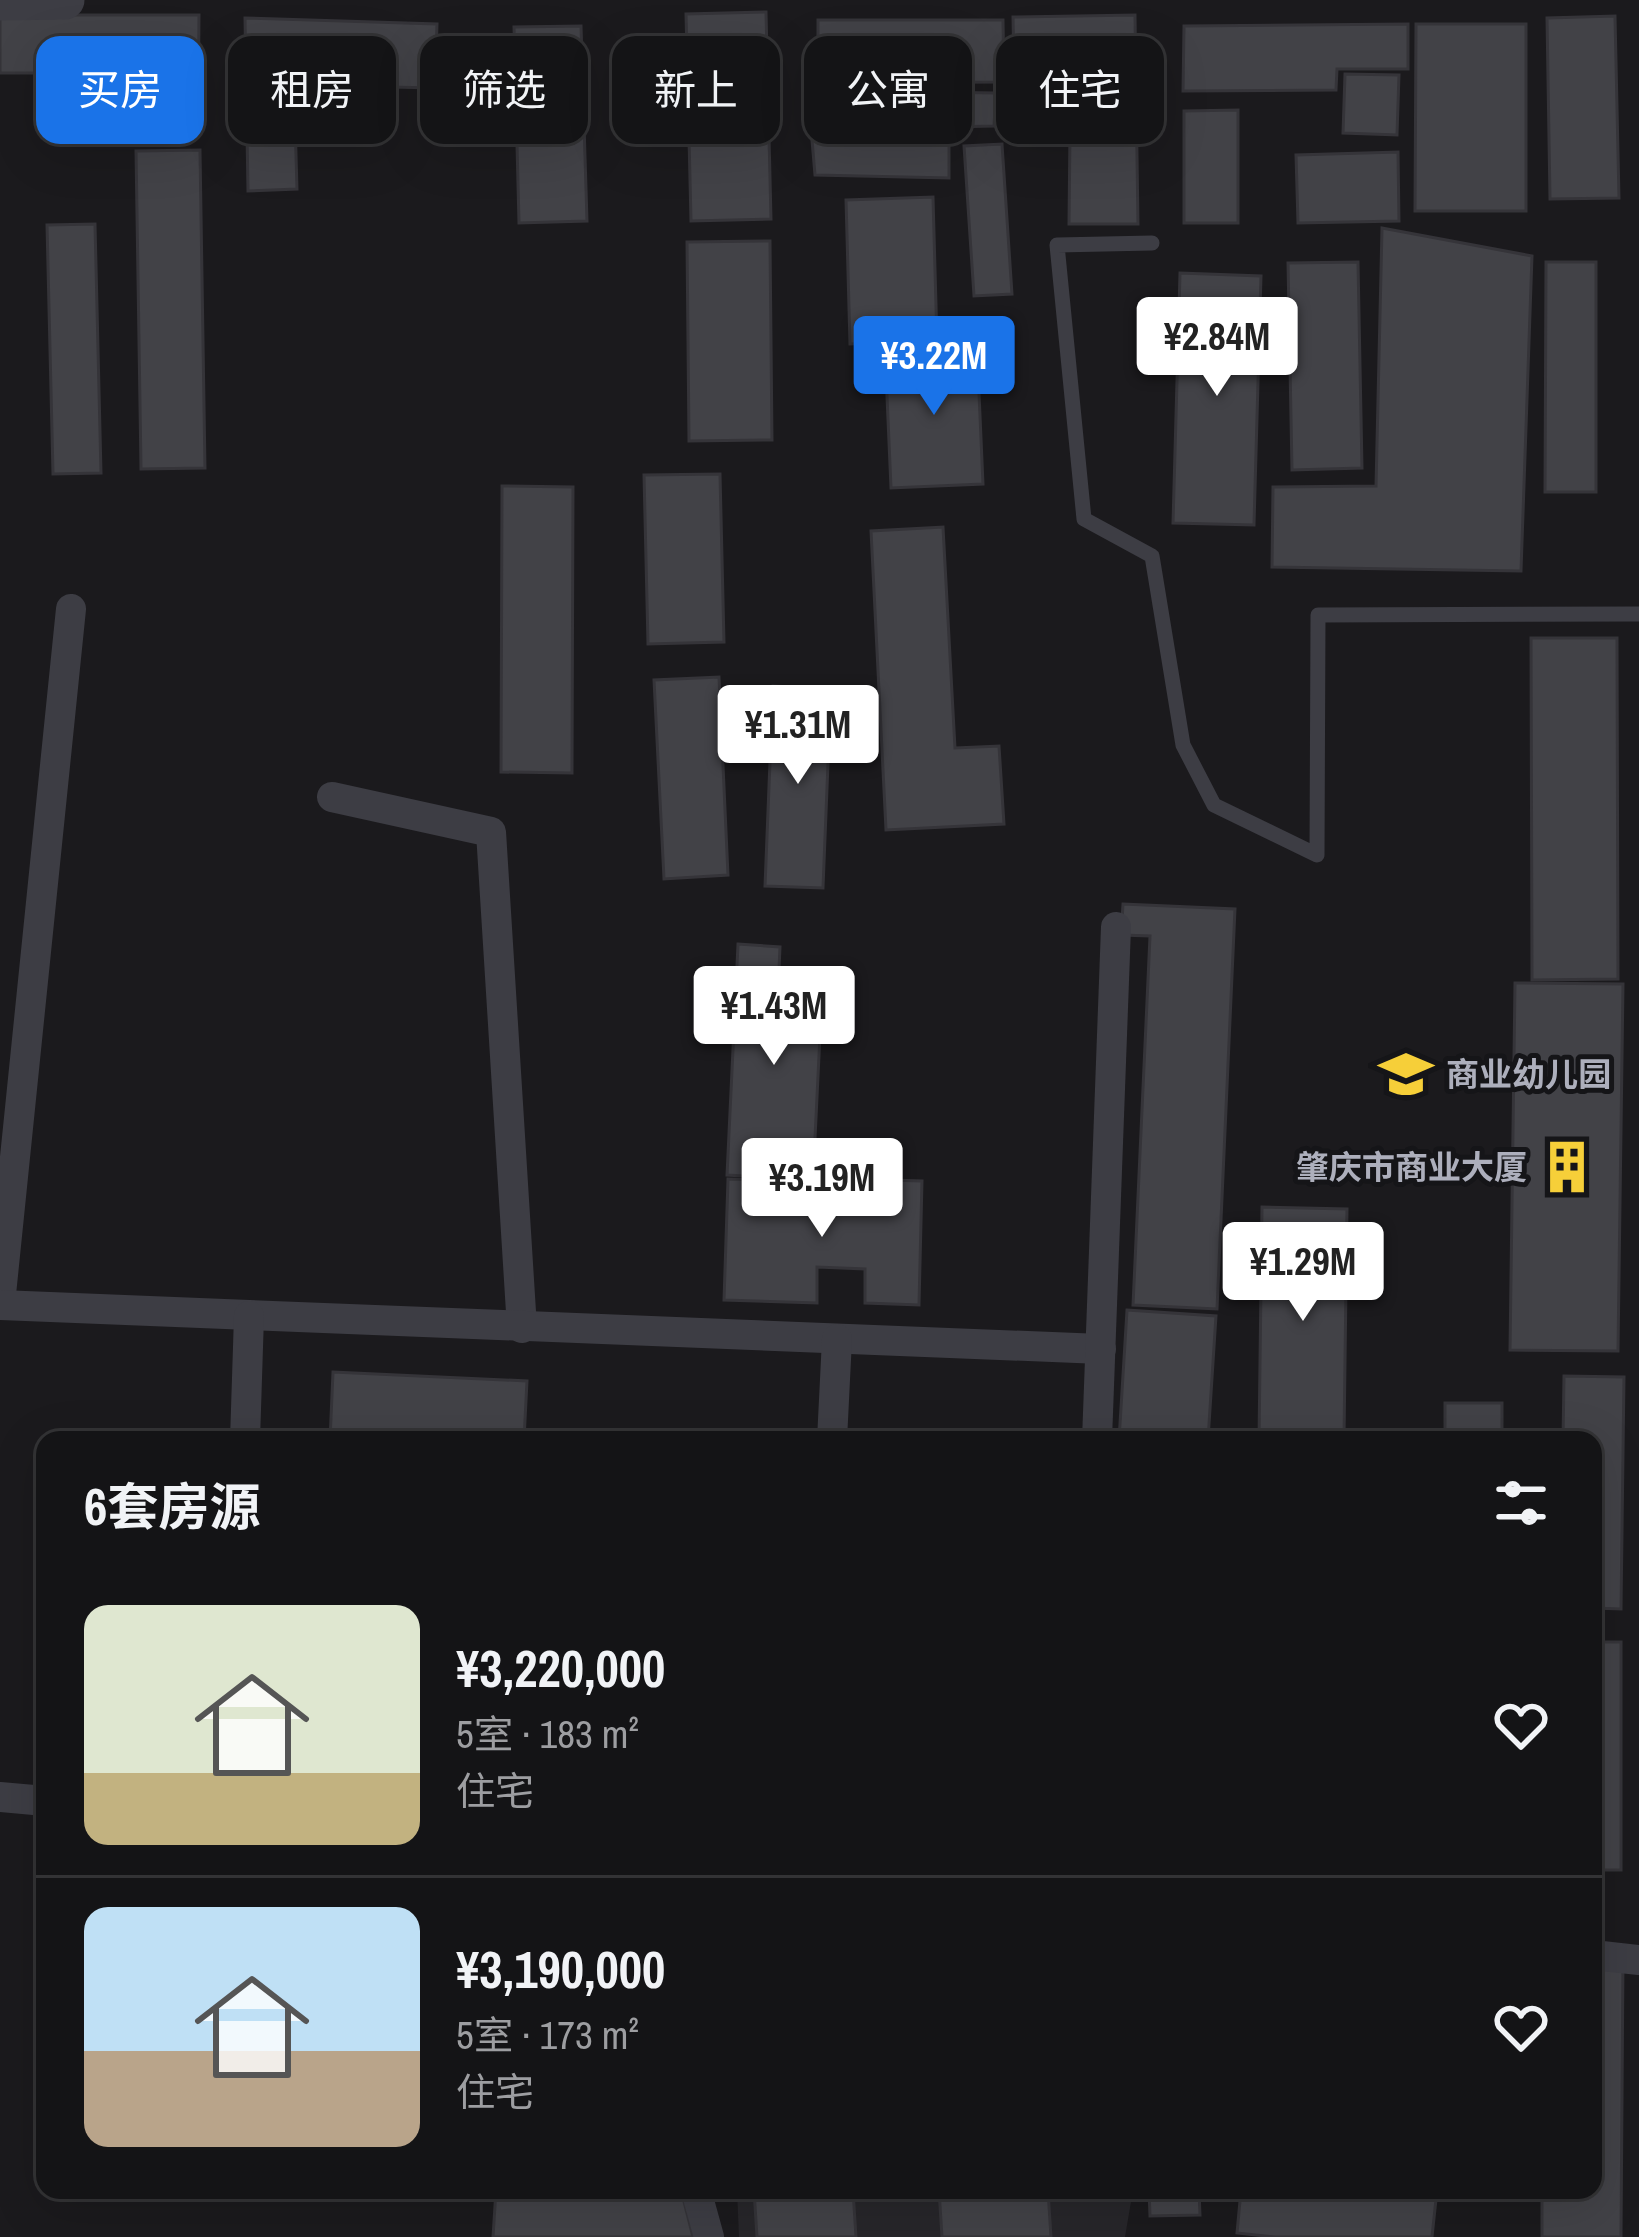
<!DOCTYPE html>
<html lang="zh">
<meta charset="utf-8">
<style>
:root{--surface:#141416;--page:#212123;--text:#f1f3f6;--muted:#9d9ea1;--line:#333335;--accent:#1a73e8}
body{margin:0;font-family:"Archivo Narrow","Noto Sans SC",sans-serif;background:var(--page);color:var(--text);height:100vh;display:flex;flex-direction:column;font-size:45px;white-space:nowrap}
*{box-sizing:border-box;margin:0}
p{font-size:39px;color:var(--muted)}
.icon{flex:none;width:66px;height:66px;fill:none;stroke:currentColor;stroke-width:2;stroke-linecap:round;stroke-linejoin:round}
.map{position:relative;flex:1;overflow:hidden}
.side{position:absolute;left:36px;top:1431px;width:1566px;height:768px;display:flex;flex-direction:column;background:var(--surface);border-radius:24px;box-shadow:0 12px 48px #0002,0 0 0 3px var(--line)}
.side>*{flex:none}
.banner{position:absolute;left:36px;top:36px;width:1569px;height:108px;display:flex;gap:24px}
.price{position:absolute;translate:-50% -102px;padding:0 27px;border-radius:12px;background:#fff;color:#222;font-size:39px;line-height:78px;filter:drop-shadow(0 3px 6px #0008)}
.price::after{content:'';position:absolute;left:50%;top:72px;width:36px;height:27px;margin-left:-18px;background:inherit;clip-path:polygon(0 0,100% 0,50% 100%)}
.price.selected{background:var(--accent);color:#fff}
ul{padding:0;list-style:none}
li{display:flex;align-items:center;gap:36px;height:300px;padding:0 48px}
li+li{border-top:3px solid var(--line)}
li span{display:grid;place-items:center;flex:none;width:336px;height:240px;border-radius:24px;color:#555}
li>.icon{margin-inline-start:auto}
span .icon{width:144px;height:144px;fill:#fffc;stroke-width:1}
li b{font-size:51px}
h2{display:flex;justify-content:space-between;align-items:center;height:144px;padding:0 48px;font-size:51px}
.tag{padding:0 42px;border-radius:24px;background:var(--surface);box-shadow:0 12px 48px #0002,0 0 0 3px var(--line);font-size:42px;line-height:108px}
.tag.selected{background:var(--accent);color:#fff}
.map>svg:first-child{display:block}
.built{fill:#27262a}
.building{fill:#424247;stroke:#353439;stroke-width:3}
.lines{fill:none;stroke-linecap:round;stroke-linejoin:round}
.service{stroke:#3d3d44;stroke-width:15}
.minor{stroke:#3d3d44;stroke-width:30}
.tertiary{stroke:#3d3d44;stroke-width:39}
.labels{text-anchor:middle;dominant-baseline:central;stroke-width:10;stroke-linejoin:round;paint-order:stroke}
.poi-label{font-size:33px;font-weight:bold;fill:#adafbc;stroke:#151518;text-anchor:start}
</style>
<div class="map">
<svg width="1639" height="2237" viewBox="0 0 1639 2237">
<rect width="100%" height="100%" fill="#1b1a1d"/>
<!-- built -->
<path class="built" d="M737,2190H1133L1125,2237H739Z"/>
<!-- building -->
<g class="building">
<path d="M766,12L771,219L691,221L686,14Z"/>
<path d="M0,15H199L198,133H155V73H0Z"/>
<path d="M1135,15L1138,224H1069L1070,129L1015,126L1013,17Z"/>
<path d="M1615,16L1619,198L1550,199L1547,18Z"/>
<path d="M245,18L437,24L435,88L294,85L297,189L248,191Z"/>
<path d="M818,20H1003L1004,82L818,83Z"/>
<path d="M1408,24V69H1337L1336,90L1183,91L1184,26Z"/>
<path d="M1416,24H1526V211H1415Z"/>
<path d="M581,26L587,221L519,223L514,27Z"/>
<path d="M1345,74L1399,75L1397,135L1343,133Z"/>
<path d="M929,92L996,93L994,126L949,127V178L815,175L808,94L875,95L873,110L929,108Z"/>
<path d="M1238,110V223H1184V111Z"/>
<path d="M1002,144L1012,294L974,296L964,146Z"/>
<path d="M200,150L205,468L141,469L136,151Z"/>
<path d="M1398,152L1399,221L1298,223L1296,155Z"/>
<path d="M933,197L937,341L850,344L846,200Z"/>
<path d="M95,224L101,473L53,474L47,225Z"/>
<path d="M1382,228L1532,256L1521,571L1272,567L1273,487L1376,486Z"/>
<path d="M770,241L772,440L689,441L687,242Z"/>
<path d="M1358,262L1362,468L1292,470L1288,263Z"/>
<path d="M1546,262H1596V492H1545Z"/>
<path d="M1180,273L1261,276L1254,525L1173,523Z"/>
<path d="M977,347L983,484L891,488L885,351Z"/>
<path d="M720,474L724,642L648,644L644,475Z"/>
<path d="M502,486L573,487L572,773L501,772Z"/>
<path d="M943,527L955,748L999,746L1004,824L886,830L871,531Z"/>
<path d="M1531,638H1617L1618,979L1532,980Z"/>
<path d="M719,677L728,875L664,879L654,680Z"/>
<path d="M773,686L831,689L823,888L765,886Z"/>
<path d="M1123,904L1235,909L1217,1309L1133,1305L1150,936L1121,935Z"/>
<path d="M738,944L780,947L779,970L823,973L813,1180L727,1175Z"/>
<path d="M1515,983L1623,984L1618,1351L1510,1350Z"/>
<path d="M728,1179L818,1181L817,1209L854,1210L856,1179L922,1181L919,1305L865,1303V1269L817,1267V1303L724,1300Z"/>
<path d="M1262,1207L1347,1209L1344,1440H1259Z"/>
<path d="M1127,1310L1216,1316L1208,1440H1119Z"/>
<path d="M333,1372L527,1381L524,1440H330Z"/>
<path d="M1564,1376L1624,1377L1621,1609L1593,1608V1440H1563Z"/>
<rect x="1445" y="1403" width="57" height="37"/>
<rect x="1593" y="1642" width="28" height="228"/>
<path d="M1593,1959H1623L1621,2237H1542V2190H1593Z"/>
<path d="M496,2190H681L693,2237H493Z"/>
<path d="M754,2190H853L856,2237H757Z"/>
<path d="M939,2190H1048L1051,2237H942Z"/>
<path d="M1149,2190H1199L1200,2215L1150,2216Z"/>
<path d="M1241,2190H1437L1432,2237H1275L1237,2233Z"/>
</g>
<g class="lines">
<!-- service -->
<path class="service" d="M1152,243L1057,245L1084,519L1152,556L1183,745L1214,805L1317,855L1318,615L1639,614"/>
<!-- minor -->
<g class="minor">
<path d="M332,797L491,832L522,1328"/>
<path d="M0,1304L71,609"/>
<path d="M0,1305L1101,1349"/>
<path d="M245,1440L249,1316"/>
<path d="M832,1440L837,1339"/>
<path d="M1097,1440L1116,927"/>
<path d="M0,1797L45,1801"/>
<path d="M1593,1955L1639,1960"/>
<path d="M696,2190L709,2237"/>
</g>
<!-- tertiary -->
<path class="tertiary" d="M0,1L65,0"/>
</g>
<!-- icons -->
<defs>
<symbol id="school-bare" viewBox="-9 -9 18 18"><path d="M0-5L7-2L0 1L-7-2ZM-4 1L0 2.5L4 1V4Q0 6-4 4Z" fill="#f6cf39" stroke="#151518" stroke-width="2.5" paint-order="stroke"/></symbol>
<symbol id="building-bare" viewBox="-9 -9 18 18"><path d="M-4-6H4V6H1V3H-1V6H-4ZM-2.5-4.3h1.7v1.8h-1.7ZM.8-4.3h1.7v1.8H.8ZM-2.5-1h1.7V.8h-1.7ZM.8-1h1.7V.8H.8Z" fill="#f6cf39" stroke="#151518" stroke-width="2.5" paint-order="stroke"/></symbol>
</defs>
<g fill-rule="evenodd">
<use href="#school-bare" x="1368" y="1036" width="76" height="76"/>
<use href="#building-bare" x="1529" y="1129" width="76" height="76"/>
</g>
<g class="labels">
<!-- poi labels -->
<g class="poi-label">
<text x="1446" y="1074">商业幼儿园</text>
<text x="1527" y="1167" text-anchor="end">肇庆市商业大厦</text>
</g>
</g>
</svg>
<b class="price" style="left:1217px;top:399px">¥2.84M</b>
<b class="price selected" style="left:934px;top:418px">¥3.22M</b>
<b class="price" style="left:798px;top:787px">¥1.31M</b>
<b class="price" style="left:774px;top:1068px">¥1.43M</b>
<b class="price" style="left:822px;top:1240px">¥3.19M</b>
<b class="price" style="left:1303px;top:1324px">¥1.29M</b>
<div class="banner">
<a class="tag selected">买房</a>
<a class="tag">租房</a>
<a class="tag">筛选</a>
<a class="tag">新上</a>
<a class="tag">公寓</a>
<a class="tag">住宅</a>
</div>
<section class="side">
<h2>6套房源<svg class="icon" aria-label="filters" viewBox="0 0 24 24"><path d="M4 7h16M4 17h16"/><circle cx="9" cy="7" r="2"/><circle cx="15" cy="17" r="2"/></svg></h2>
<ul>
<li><span style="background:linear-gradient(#dfe7d0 70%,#c2b280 0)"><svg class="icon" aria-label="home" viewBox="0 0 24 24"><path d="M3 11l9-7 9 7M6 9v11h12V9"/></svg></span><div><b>¥3,220,000</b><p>5室 · 183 m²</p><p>住宅</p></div><svg class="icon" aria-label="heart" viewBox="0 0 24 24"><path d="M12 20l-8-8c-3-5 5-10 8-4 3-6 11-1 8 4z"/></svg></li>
<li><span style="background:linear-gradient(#bfe0f5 60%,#b9a48a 0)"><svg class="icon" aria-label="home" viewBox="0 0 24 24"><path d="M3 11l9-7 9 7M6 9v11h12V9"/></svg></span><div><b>¥3,190,000</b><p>5室 · 173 m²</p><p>住宅</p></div><svg class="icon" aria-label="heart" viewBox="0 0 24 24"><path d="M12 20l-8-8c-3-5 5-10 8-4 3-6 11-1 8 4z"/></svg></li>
</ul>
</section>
</div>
